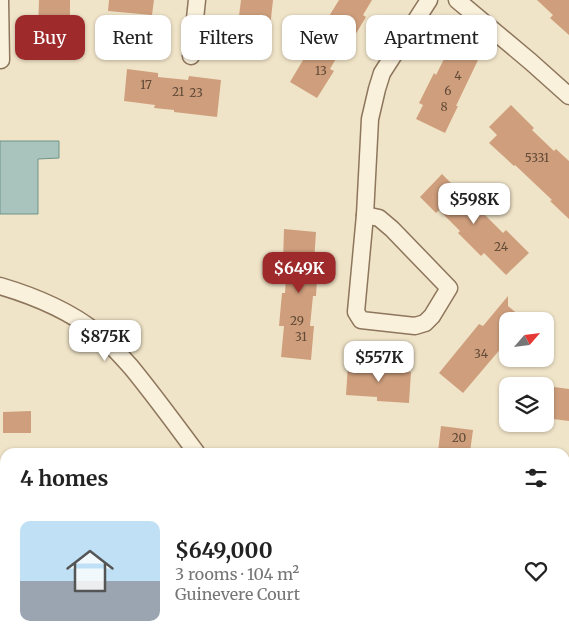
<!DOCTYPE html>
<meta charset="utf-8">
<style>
:root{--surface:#fff;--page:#f6f6f6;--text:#222;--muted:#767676;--line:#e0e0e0;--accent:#9e2a2b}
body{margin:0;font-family:Merriweather,serif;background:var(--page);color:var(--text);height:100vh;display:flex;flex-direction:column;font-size:19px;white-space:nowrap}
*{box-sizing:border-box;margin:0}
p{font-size:16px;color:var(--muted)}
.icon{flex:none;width:28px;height:28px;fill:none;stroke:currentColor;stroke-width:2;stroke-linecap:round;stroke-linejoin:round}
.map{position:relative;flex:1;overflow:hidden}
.drawer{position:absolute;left:0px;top:448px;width:570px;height:196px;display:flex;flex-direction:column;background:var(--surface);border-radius:15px 15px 0 0;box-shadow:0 1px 4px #0004}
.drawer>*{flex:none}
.top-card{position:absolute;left:15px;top:15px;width:540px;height:45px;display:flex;gap:10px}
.needle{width:32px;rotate:62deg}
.controls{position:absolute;left:499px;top:312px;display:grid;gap:10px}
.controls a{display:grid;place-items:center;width:55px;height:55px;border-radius:10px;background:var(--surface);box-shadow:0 1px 4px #0004;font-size:25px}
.price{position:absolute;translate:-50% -42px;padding:0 11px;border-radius:10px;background:#fff;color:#222;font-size:16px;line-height:32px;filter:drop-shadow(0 1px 2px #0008)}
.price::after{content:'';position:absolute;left:50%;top:30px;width:15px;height:11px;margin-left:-8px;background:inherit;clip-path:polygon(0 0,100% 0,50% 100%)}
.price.current{background:var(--accent);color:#fff}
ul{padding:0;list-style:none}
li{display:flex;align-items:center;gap:15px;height:125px;padding:0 20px}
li+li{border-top:1px solid var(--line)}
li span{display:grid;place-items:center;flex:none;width:140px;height:100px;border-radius:10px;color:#555}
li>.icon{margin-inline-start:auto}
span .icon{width:60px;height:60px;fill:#fffc;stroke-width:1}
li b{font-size:21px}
h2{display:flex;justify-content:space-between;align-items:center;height:60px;padding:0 20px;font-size:21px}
.chip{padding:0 18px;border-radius:10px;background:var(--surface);box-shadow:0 1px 4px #0004;font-size:18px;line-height:45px}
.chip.current{background:var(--accent);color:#fff}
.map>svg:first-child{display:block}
.water{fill:#a9c4bc;stroke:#6f938a}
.building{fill:#cf9f7d}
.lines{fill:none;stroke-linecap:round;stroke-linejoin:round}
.minor-casing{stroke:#8d765c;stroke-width:19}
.minor{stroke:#faf1dc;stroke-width:16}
.labels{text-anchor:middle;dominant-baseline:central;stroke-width:4.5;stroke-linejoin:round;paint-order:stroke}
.number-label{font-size:12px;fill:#624a37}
</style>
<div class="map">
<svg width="569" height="643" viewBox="0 0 569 643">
<rect width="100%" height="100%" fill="#f0e4c8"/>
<!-- water -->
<path class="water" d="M0,141H59V158L38,159V214H0Z"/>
<!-- building -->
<g class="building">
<path d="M39,0H70V31H38Z"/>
<path d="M109,0H154L152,15L108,11Z"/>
<path d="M241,0H273L270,28L238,24Z"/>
<path d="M339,0H372L363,15L366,17L349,45L345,43L330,69L334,71L317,98L290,82L306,55L303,53L320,25L323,26Z"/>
<path d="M537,0H569V35L550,18L553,15Z"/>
<path d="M450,47L478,60L456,106H458L445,133L416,119L423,105L419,103L434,73L436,75Z"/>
<path d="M127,69L158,73V77L188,80L189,76L221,80L217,117L174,112V110L154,108L155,105L124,101Z"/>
<path d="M511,105L534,128L532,130L554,151L556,149L569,161V219L550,201L552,200L515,165L514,166L489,143L497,135L489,127Z"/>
<path d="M442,174L457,189L460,186L483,209L481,211L503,233L506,230L529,253L506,275L484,253L481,256L458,233L460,231L439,210L436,213L420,197Z"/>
<path d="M284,229L316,232L314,263H318L316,296H313L310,326H314L311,360L281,357L284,326H279L282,293H285L287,263L283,262Z"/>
<path d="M508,296V306L526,321H508V340L463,393L439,373L479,324L483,326Z"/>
<path d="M348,364L380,366V369L411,372L409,403L377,401V397L346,395Z"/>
<path d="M547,386L569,389V421L545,418V389H546Z"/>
<path d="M31,411V433H3V412Z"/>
<path d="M441,426L473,430L470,452H438Z"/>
</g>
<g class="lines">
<defs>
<g id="minor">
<path d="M0,0L1,60"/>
<path d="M457,0L531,62L569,96"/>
<path d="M191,56L197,0"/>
<path d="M365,215L379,218L392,229L449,288L432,316L425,323L415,326L361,320L356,312Z"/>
<path d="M365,215L370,119L377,89L382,73L429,0"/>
<path d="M0,286C34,296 68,310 96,332C109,342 120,355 131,367C154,395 175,424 196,452"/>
<path d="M565,472L569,473"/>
<path d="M476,639L494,643"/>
<path d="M331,643L335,639"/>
</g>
</defs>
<!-- minor casing -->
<use href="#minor" class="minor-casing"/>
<!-- minor -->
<use href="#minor" class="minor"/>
</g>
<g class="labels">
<!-- number labels -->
<g class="number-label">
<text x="321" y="70">13</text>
<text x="458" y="75">4</text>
<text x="146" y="84">17</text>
<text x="448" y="90">6</text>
<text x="178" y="91">21</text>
<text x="196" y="92">23</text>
<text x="444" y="106">8</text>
<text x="537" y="157">5331</text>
<text x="501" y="246">24</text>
<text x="297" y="320">29</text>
<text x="301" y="336">31</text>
<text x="481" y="353">34</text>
<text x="459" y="437">20</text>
</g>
</g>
</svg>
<div class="controls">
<a><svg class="needle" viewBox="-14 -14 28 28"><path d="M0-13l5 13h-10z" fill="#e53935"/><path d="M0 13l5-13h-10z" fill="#767676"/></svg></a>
<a><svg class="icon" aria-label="layers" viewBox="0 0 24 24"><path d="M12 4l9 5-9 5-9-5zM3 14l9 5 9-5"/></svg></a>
</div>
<b class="price" style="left:474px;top:225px">$598K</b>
<b class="price current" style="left:299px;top:294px">$649K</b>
<b class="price" style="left:105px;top:362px">$875K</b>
<b class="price" style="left:379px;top:383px">$557K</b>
<div class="top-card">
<a class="chip current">Buy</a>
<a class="chip">Rent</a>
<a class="chip">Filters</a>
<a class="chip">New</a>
<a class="chip">Apartment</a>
</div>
<section class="drawer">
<h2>4 homes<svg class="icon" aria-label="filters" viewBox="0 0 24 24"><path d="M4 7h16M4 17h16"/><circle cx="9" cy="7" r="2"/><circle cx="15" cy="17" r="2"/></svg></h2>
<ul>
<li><span style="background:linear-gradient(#bfe0f5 60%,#9aa5b1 0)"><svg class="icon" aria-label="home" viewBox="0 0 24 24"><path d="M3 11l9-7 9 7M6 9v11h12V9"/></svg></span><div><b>$649,000</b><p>3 rooms · 104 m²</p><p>Guinevere Court</p></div><svg class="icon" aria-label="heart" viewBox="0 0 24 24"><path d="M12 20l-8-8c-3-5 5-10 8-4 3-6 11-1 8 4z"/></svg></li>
</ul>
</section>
</div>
